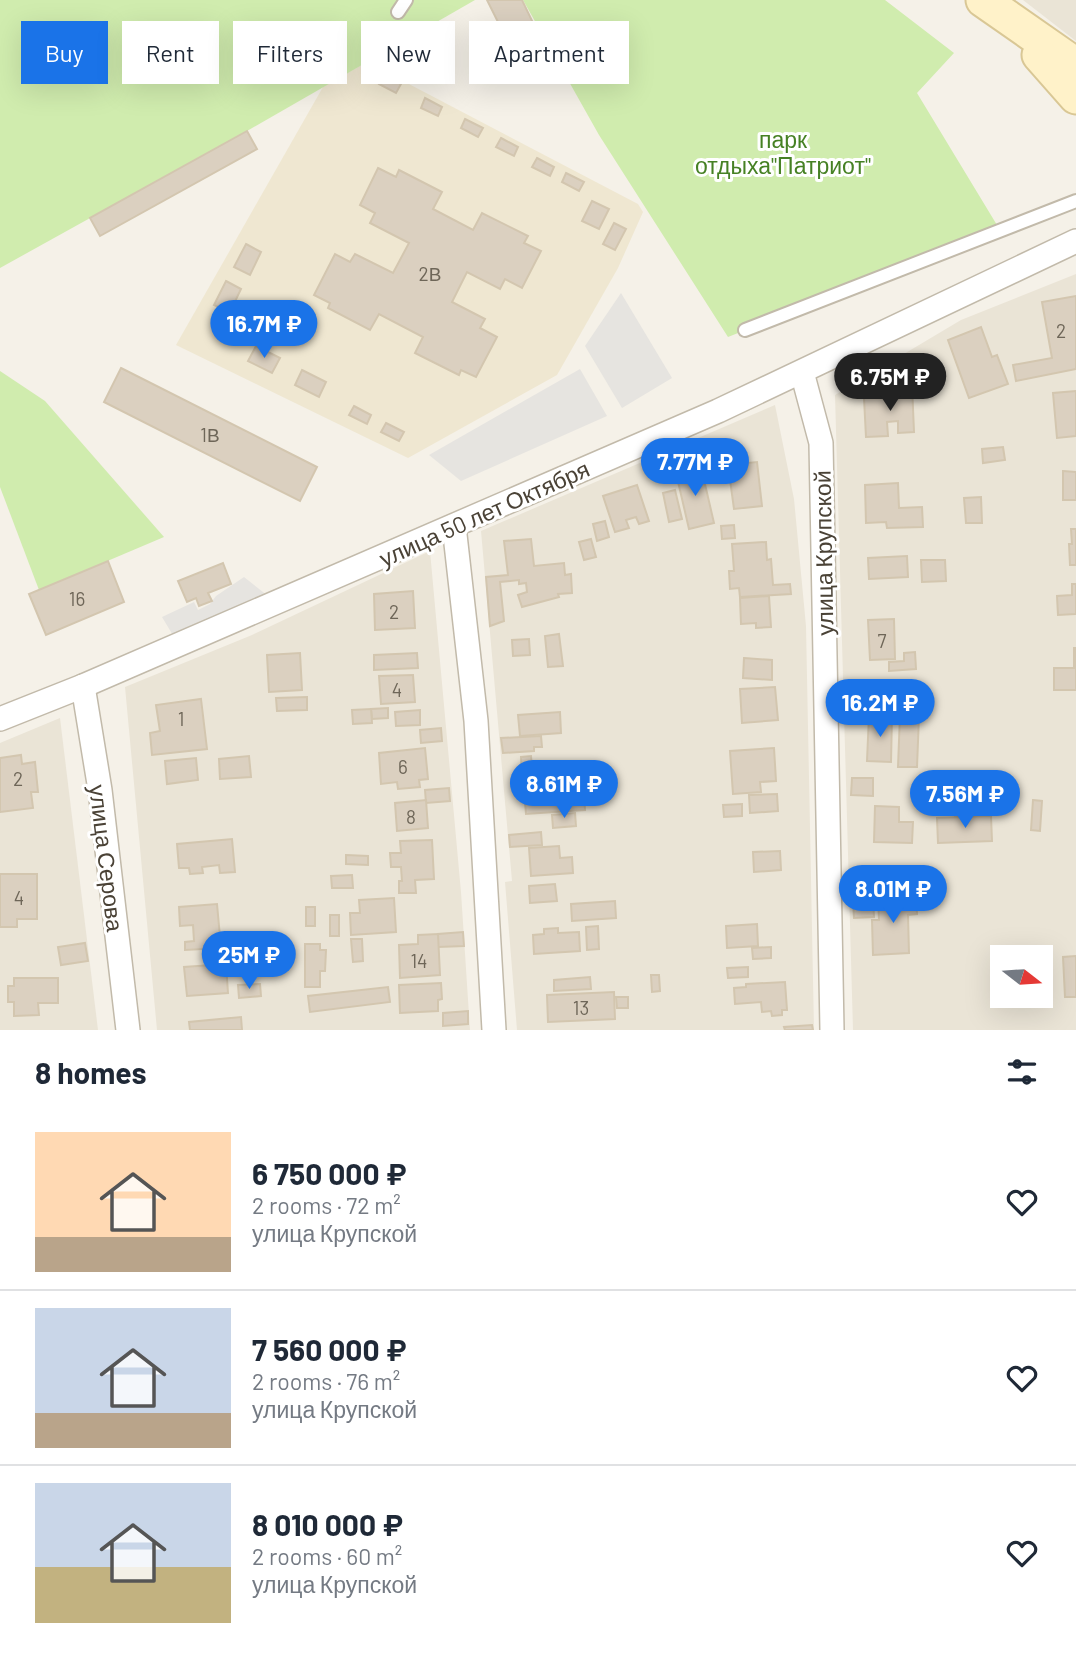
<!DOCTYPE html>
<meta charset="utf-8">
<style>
:root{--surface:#fff;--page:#f2f2f3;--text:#1f2937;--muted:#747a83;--line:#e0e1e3;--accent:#1a73e8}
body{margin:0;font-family:Barlow,sans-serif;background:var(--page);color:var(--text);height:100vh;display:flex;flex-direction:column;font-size:26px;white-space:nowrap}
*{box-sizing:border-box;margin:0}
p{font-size:23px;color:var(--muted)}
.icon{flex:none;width:38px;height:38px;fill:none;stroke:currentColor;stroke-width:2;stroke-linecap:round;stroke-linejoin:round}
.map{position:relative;height:1030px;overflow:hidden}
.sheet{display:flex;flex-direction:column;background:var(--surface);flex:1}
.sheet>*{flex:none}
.guide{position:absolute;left:21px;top:21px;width:700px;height:63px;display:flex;gap:14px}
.needle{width:46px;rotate:107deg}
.tools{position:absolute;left:990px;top:945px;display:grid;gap:14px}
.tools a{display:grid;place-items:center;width:63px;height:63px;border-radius:0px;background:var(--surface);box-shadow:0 7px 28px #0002;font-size:35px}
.price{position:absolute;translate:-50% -60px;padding:0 16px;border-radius:24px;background:var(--accent);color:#fff;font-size:23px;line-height:46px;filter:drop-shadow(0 2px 4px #0008)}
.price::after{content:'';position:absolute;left:50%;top:42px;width:21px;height:16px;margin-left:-10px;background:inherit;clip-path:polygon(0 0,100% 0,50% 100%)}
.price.current{background:#222;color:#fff}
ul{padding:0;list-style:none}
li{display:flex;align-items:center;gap:21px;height:175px;padding:0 35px}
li+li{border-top:2px solid var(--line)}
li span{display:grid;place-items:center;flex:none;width:196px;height:140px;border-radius:0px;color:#555}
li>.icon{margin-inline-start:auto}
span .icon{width:84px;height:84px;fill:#fffc;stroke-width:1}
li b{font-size:30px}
h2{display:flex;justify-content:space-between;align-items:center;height:84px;padding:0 35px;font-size:30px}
.chip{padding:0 24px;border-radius:0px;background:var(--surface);box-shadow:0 7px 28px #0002;font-size:24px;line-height:63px}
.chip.current{background:var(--accent);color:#fff}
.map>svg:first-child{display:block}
.residential{fill:#eae4d6;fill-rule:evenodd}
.education{fill:#efe7d1}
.green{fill:#d0ecae}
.parking{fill:#e6e4e0}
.building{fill:#dbd0c0;stroke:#d3c6af;stroke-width:2}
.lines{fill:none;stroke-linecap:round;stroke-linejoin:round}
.service-casing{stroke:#c2baaa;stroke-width:16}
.minor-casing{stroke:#c2baaa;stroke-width:26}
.secondary-casing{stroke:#d9c795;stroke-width:37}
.service{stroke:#fff;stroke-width:12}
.minor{stroke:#fff;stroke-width:23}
.secondary{stroke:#fff2c9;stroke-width:33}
.labels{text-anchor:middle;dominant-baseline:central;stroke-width:6;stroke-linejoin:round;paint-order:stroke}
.number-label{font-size:19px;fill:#6e6658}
.park-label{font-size:23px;fill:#468124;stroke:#fff}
.street-label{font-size:23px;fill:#4a4236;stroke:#fff}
</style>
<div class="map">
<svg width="1076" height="1030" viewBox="0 0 1076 1030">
<rect width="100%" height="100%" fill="#f5f1e8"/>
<!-- residential -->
<g class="residential">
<path d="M1023,0H1076V41Z"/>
<path d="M1076,274V1030H853L835,395L961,320ZM1003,957H1041V996H1003Z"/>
<path d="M775,405L794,499L806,626L814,1030H517L505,882L512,881L481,531Z"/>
<path d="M430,551L461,892L470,1030H157L125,687L252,635Z"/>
<path d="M60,718L98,1030H0V743Z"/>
</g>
<!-- education -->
<path class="education" d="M367,62L638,204L643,212L618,268L557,375L408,458L176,345L323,87Z"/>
<!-- green -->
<g class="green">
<path d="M0,0H475L247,131L0,268Z"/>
<path d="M523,0H885L954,53L917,93L1000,230L728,337L599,135Z"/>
<path d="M0,371L45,401L164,537L39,590L0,487Z"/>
</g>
<!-- parking -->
<g class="parking">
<path d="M621,293L672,378L622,408L585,346Z"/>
<path d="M580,369L607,416L461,481L429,455Z"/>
<path d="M244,577L268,596L177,642L162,617L194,602L198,610L210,604L216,596Z"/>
</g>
<!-- building -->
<g class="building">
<path d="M487,0H522L536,29L509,44Z"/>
<path d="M384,75L401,84L396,93L379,84Z"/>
<path d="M425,98L442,107L438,116L421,108Z"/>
<path d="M465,119L483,128L478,137L461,128Z"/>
<path d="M247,131L257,149L100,236L90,218Z"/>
<path d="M501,138L518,147L514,156L496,147Z"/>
<path d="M537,158L554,167L550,176L532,167Z"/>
<path d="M378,168L396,177L399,170L442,192L433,209L473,230L482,213L528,236L524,243L541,251L522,288L505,279L500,289L467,272L452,302L485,319L480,328L497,337L476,377L461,370L459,375L415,353L423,337L379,314L370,330L328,308L330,303L314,295L335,254L350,262L355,254L393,273L409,243L370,223L375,213L360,205Z"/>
<path d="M566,173L584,182L579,191L562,182Z"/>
<path d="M592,201L609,209L599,229L582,221Z"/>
<path d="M614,223L626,229L615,250L603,244Z"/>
<path d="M246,244L261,252L250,275L234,267Z"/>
<path d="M226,281L241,289L230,312L214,305Z"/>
<path d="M1076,296V369L1016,381L1013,365L1052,358L1042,302Z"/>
<path d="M981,327L992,357L997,355L1008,384L969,398L948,340Z"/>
<path d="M256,346L280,358L272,373L248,361Z"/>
<path d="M121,368L317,467L300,501L104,402Z"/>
<path d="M302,370L326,382L319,397L295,385Z"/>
<path d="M897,385H912L914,432L898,433V421L887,422L888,436L866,437L864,398L898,397Z"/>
<path d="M1076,391V436L1057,438L1053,393Z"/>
<path d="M354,406L371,415L367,424L349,415Z"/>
<path d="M386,423L404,432L399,441L381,432Z"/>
<path d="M1003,447L1005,460L983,463L982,449Z"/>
<path d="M757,462L762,506L734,509L728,465Z"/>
<path d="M701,467L714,523L689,529L676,473Z"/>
<path d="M1063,471L1076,472V500H1063Z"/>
<path d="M898,483L899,508L922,507L923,527L887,528L886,522L866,523L865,485Z"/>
<path d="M637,485L649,521L639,524L636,517L626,520L629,528L615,532L603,496Z"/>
<path d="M675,490L682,519L669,522L663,493Z"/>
<path d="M981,497L982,523H966L964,498Z"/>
<path d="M605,521L609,537L597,541L593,524Z"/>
<path d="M734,525L735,538L722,539L721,526Z"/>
<path d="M1071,529H1076V565H1070L1069,544H1072Z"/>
<path d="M531,539L534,566L564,563L565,575L571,574L572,593L558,594L559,597L522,607L518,595L527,592L526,583L519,584V580L500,582L504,621L490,626L486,577L508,575L504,541Z"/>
<path d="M591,539L596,557L584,560L579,542Z"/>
<path d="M766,542L767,560L771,559L773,585L790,584L791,594L740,597L739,588L730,589L729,571H734L732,544Z"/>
<path d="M907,556L908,577L869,579L868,558Z"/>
<path d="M921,560H945L946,581L922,582Z"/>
<path d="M108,561L124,602L46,635L29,594Z"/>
<path d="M223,563L231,584L208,593L212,601L199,606L196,598L187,602L178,581Z"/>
<path d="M1072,584H1076V614L1058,615L1057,596L1072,595Z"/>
<path d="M413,591L415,628L375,630L374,594Z"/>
<path d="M769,596L771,627L756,628V623L741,624L740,598Z"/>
<path d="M894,619L895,659L870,660L868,620Z"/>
<path d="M559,634L563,666L548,667L545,636Z"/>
<path d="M529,639L530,655L513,656L512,640Z"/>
<path d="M1074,648H1076V690H1054V668H1074Z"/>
<path d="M915,652L916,669L889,671V662L904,661V653Z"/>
<path d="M300,653L302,690L269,692L267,655Z"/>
<path d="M417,653L418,668L374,670V655Z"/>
<path d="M744,658L772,660V680L743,678Z"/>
<path d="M413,675L415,702L381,704L379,676Z"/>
<path d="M775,687L778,720L742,723L740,689Z"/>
<path d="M307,697V710L277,711L276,698Z"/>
<path d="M201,699L207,749L152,755L150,733L160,731L156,705Z"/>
<path d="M388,708V718L372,719L371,709Z"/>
<path d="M371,709L372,723L353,724L352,710Z"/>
<path d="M420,710V725L396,726L395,712Z"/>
<path d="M560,712L561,733L520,736L518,715Z"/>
<path d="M869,715L892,716L891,762L867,761Z"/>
<path d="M900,715L919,716L917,767H898Z"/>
<path d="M441,728L442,741L421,743L420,730Z"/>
<path d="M541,736L542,747H534V751L503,753L501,738Z"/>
<path d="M425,748L428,779L419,780L420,787L398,789L397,782L381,784L379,753Z"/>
<path d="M774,748L776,781L760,782L761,792L733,794L730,751Z"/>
<path d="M21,755L22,764L35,762L38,792H31L33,808L0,812V758Z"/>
<path d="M249,756L251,777L220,779L219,759Z"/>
<path d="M531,756L533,779L522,780L521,757Z"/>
<path d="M196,758L198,780L167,784L165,761Z"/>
<path d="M558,766L559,778L543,779L542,767Z"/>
<path d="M852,778H873V796L851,795Z"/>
<path d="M990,782L991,815L955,817L954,783Z"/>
<path d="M570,787L571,798L584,797L585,810L526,814L524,790Z"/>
<path d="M449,788L450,801L426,803L425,790Z"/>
<path d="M777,794L778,811L750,813L749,795Z"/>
<path d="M426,800L428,828L397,831L395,803Z"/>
<path d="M1033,800L1042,801L1040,831L1031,830Z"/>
<path d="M742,804V816L724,817L723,805Z"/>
<path d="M875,806L899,807V822H913L912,843L874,842Z"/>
<path d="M575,813L576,826L553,828L552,815Z"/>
<path d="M991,816L992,841L938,843L937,818Z"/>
<path d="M541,832L542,845L510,847L509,835Z"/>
<path d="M232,839L235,872L220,873L219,865L202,867L203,873L190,874L189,868H179L177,844Z"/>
<path d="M432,840L434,879L415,880L416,893H399V881H402L401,867H391L390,853H401L400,841Z"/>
<path d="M559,846L560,858L572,857L573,873L531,876L529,848Z"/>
<path d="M780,851L781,870L754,872L753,852Z"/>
<path d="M346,855L368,856V865L346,864Z"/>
<path d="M0,874H37V919H17V927H0Z"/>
<path d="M352,875L353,888H332L331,876Z"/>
<path d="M555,884L557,901L530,903L529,886Z"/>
<path d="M916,896L917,914L908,915L909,953L873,955L872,920H879L878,898Z"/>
<path d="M394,898L396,932L351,935L350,913H360L359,900Z"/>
<path d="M873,900L874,917L854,918L853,901Z"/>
<path d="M615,901L616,918L572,921L571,904Z"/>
<path d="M217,904L221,948L185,950V942L194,941L193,925L180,926L179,907Z"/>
<rect x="306" y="907" width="9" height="19"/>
<rect x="330" y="915" width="9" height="21"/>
<path d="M757,924L758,946L727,948L726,926Z"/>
<path d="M598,926L599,949L587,950L586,927Z"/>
<path d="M558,928V933L579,932L580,951L534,954L533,935L544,934V929Z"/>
<path d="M463,932L464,946L438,947V934Z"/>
<path d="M438,934L440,975L400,978L399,945L418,944V935Z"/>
<path d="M351,939H362L363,961L353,962Z"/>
<path d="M85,943L88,961L61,965L58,947Z"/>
<path d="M305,944H320V950H326L325,971H320V987H305Z"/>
<path d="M771,947V958L753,959L752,948Z"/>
<path d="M1076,956V997H1065L1063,957Z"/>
<path d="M226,964L228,993L187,996L184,967Z"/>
<path d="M748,967V977L728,978L727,968Z"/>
<path d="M651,975H659L660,991L652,992Z"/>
<path d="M590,977L591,989L554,991V980Z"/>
<path d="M14,978H58V1003H38L39,1015L14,1016V1002H8V986H14Z"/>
<path d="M785,982L787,1010H782V1015L772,1016L771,1011L762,1012L761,1002L735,1004L734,988L746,987V984Z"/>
<path d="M441,983L442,999L438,1000V1011L400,1013L399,985Z"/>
<path d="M260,984L261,996L239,998L238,985Z"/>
<path d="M388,987L390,1002L310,1012L308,996Z"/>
<path d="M614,992L615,1019L548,1022L547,995Z"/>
<path d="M616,997H628V1008H617Z"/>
<path d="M468,1011V1024L443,1026V1013Z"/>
<path d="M241,1017L242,1030H190L189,1022Z"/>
<path d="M812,1025L813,1030H785L784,1027Z"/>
</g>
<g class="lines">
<defs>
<g id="service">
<path d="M398,12L406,0"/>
<path d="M745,330L1076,201"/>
</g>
<g id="minor">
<path d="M802,372L821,443L832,1030"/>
<path d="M454,526L476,721L494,1030"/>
<path d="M83,686L100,790L128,1030"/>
<path d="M0,719L83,686L718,411L1076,241"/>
</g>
<g id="secondary">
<path d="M983,0L1076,65"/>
<path d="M1039,55L1076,97"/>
</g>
</defs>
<!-- service casing -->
<use href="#service" class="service-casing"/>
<!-- minor casing -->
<use href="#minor" class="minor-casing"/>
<!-- secondary casing -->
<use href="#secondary" class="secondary-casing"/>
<!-- service -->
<use href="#service" class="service"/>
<!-- minor -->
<use href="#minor" class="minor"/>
<!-- secondary -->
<use href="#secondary" class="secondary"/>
</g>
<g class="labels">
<!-- number labels -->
<g class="number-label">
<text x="430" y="273">2В</text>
<text x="1061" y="330">2</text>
<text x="210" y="434">1В</text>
<text x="77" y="598">16</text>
<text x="394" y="611">2</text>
<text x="882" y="640">7</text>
<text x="397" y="689">4</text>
<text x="181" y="718">1</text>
<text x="403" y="766">6</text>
<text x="18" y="778">2</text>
<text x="411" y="816">8</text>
<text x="19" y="897">4</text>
<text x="419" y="960">14</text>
<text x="581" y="1007">13</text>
</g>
<!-- park labels -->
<g class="park-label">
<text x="783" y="139">парк<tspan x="783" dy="26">отдыха"Патриот"</tspan></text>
</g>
<!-- street labels -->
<g class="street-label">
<text transform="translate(484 513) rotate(-24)">улица 50 лет Октября</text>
<text transform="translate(823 553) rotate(-91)">улица Крупской</text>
<text transform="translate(107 858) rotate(83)">улица Серова</text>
</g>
</g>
</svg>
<div class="tools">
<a><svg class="needle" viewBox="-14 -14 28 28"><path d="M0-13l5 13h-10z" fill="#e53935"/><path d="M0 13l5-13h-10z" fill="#747a83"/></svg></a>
</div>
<b class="price" style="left:264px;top:360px">16.7M ₽</b>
<b class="price current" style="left:890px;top:413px">6.75M ₽</b>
<b class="price" style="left:695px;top:498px">7.77M ₽</b>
<b class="price" style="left:880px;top:739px">16.2M ₽</b>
<b class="price" style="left:564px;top:820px">8.61M ₽</b>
<b class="price" style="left:965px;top:830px">7.56M ₽</b>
<b class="price" style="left:893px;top:925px">8.01M ₽</b>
<b class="price" style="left:249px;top:991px">25M ₽</b>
<div class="guide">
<a class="chip current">Buy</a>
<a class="chip">Rent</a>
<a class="chip">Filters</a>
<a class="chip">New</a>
<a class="chip">Apartment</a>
</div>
</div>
<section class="sheet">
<h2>8 homes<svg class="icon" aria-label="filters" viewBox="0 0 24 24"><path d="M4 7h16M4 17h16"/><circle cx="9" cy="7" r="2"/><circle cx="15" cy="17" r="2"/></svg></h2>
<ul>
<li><span style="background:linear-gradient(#ffd9b3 75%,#b9a48a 0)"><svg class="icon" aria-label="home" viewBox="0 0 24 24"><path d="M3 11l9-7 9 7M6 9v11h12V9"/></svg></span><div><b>6 750 000 ₽</b><p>2 rooms · 72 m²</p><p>улица Крупской</p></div><svg class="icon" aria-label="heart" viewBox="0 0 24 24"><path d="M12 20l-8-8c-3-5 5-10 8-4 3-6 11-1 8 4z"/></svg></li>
<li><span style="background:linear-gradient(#c9d6e8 75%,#b9a48a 0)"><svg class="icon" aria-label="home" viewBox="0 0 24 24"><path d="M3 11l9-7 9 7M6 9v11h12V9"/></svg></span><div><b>7 560 000 ₽</b><p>2 rooms · 76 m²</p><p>улица Крупской</p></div><svg class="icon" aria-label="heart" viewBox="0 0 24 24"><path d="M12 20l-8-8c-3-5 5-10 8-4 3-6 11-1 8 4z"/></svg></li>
<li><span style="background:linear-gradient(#c9d6e8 60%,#c2b280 0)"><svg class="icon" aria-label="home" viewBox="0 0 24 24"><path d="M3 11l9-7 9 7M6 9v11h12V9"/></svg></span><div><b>8 010 000 ₽</b><p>2 rooms · 60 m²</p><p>улица Крупской</p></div><svg class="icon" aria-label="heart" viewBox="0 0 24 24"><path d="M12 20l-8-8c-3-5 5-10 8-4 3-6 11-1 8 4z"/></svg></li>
</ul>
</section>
